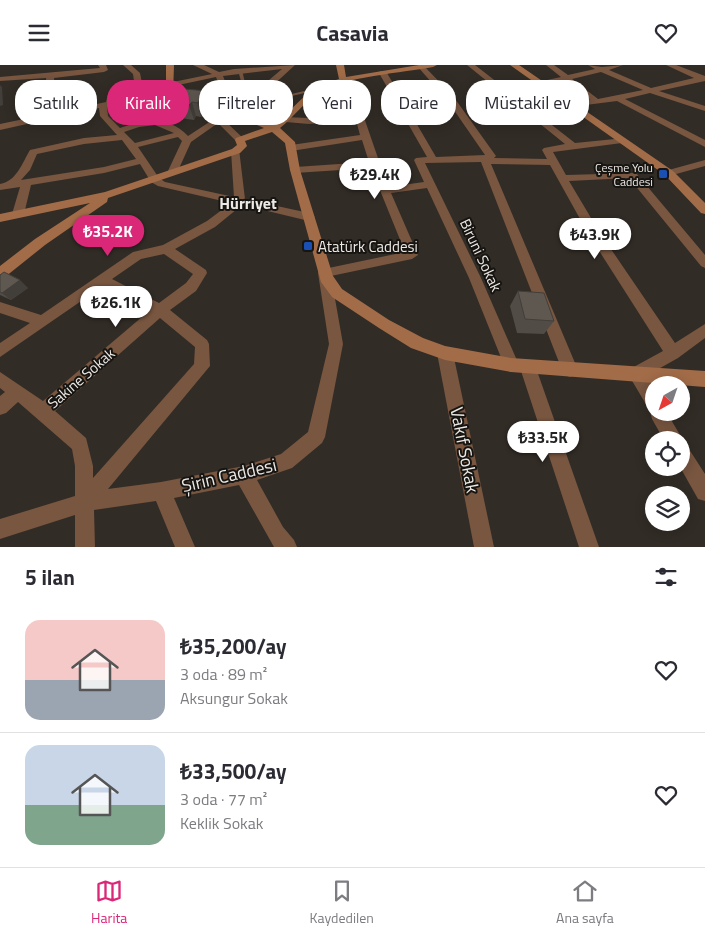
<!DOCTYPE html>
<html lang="tr">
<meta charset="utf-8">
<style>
:root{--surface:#fff;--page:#f7f7f7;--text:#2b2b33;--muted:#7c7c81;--line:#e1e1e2;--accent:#db2777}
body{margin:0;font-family:"Titillium Web",sans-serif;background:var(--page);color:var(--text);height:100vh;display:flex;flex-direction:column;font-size:19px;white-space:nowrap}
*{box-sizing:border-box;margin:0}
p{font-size:16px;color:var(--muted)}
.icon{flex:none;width:28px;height:28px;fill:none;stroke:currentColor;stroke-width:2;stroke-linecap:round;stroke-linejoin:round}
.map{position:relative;height:482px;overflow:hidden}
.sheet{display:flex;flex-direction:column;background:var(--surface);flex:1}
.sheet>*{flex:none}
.top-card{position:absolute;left:15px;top:15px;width:675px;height:45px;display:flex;gap:10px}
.needle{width:32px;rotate:220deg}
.tools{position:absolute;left:645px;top:311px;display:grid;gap:10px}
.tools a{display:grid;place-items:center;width:45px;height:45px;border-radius:50%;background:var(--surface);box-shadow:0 2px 12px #0003;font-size:25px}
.price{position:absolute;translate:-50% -42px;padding:0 11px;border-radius:18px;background:#fff;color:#222;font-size:16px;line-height:32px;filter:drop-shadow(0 1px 2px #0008)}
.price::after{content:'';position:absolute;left:50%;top:30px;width:15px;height:11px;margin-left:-8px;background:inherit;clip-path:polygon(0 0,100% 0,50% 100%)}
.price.current{background:var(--accent);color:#fff}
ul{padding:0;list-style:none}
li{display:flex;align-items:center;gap:15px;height:125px;padding:0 25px}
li+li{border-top:1px solid var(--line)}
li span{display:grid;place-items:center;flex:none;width:140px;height:100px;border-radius:15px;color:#555}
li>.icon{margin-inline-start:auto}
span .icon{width:60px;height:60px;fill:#fffc;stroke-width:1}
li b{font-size:21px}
h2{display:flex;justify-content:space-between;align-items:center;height:60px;padding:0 25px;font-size:21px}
.chip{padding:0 18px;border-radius:20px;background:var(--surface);box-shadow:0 2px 12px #0003;font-size:18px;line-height:45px}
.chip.current{background:var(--accent);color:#fff}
header{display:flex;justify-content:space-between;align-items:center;height:65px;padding:0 25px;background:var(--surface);font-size:22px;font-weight:700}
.menu{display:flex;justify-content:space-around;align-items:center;height:70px;border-top:1px solid var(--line);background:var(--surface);font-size:14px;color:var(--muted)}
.menu a{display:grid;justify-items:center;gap:2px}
.menu .current{color:var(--accent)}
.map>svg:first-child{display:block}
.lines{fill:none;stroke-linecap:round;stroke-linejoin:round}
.lane{fill:#785640;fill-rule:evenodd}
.street{fill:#785640;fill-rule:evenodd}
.secondary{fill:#a26c48;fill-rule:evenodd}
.wall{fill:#524c46}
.shaded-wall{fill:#423e39}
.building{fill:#5f5851;stroke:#423e39}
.transit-dot{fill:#1a4fb4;stroke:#171512;stroke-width:2}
.labels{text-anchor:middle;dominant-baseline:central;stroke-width:4;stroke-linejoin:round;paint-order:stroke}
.far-poi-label{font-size:12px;fill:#ede9e5;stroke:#171512;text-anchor:end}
.poi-label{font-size:15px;fill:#ede9e5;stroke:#171512;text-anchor:start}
.street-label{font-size:15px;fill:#ede9e5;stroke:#171512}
.far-district-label{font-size:16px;font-weight:bold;fill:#ede9e5;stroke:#171512}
.near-street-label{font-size:18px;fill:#ede9e5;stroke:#171512}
</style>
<header><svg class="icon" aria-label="menu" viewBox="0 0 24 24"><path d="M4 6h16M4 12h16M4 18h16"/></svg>Casavia<svg class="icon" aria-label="heart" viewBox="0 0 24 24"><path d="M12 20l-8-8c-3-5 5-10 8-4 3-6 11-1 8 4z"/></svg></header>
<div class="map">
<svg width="705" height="482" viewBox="0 0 705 482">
<rect width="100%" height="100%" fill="#322c26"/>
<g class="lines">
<!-- lane -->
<g class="lane">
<path d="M240,4L242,5L246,22L257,26V28L243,24L238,5Z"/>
<path d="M317,23L319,24L318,25L234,44L232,43Z"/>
</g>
<!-- street -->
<g class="street">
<path d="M98,0H106L108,5L104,7L54,13L56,48L106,37C111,17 115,20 134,16L133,9L123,0H131L140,8L142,18L173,17L212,9L193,0H204L219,7L234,4L295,0L268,25L238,37L234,35L235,33L262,21L282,4L223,11L232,34L228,36L224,34L216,12L169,22L166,21L143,23L142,33L169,30L173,32L169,34L142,38L146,56C162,55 177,59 188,71L234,41H237V45L223,54L245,75L243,77H237L218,58L191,77L177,108L172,111L167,108L182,76L178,72L138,82L159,113L165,117L234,132L231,86L233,84H239L245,134L309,148L315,152L309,156L242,140L215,162L175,184L206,205L207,208L196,226L170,245L207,275L209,279L210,301L108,424L161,417L244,401L281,389L308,367L329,279L318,208L319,205L405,187L371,103L295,108L290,105L295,102L369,97L362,75L291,86L286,83L291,80L360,70L356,55L309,59L286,57L283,56V52L309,53L354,50L343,14L350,12L388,122L424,117L414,95L416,93L427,92L379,8L380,6L387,8L436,92L485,90L447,35L418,2L423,0L453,31L496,91L494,93L547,94L542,85L544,83L565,79L467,0H475L575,78L625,73V77L622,78L553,87L566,110L636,108L705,190V203L701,201L629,113L569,116L600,168L675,278L705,259V273L678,293L646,311L654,324V348H667L683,375L681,378L687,381L705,409V436L698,434L680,402L681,375H664L652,354L650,346L628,309L630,304L663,286L589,170L550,100L491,99L578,305L575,310L570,312L565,310L562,305L481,97L425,98L481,213L519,300L516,305L511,307L506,305L469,213L427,123L391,128L418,190L412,194L331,211L343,279L325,372L322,378L292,403L257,415L283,462L294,475L297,482H274L239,420L174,433L195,482H175L156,436L94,445L95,482H75V450L0,474V454L75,431V401L72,384L18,337L6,348L0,350V331L5,327L0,323V307L43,336L149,246L103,221L0,292V278L30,258L0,248V237L41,250L133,187L163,180L207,156L231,138L158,121L151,117L140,99L104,108L31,120L24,149L22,152H14L12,149L20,122L0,125V119C17,116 22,98 30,85L84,73L117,70L100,51L99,43L0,65V59L48,49L46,13L0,16V12L100,3ZM135,21L134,34L115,36L117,24ZM134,39L138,57L120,63L108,51L107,42ZM155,60L174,68L135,78L124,67L139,62ZM122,75L136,94L104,102L21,115L30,105L37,89L84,79ZM164,189L193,209L186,218L159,238L112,214L141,194ZM160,253L195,282L194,299L93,413V401L86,373L55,346Z"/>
<path d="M546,0H554L568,10L595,4L588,0L602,2L623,0L609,5L651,23L694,13L666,0H676L705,11V16L659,26L705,41V46L650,28L625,34L705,75V82L617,36L570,42V38L590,35L565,15L538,21V17L561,12ZM601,7L643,25L598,34L572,14Z"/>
<path d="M705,95V101L669,111L664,108L665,106Z"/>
<path d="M445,282L450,283L453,288L494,482H474L437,288L440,283Z"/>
<path d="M528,296L533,298L536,303L599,482H579L520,303L523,298Z"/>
</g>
<!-- secondary -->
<g class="secondary">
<path d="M166,0H174L173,30L241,33L242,35L239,43L242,47L272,59L283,52L314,22L339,14L336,0H344L346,12L419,0H437L433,2C406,7 340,13 320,26C305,36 294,52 280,63L295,77L300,105L333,211L342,224L389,255L423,273L445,281L511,293L705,306V322L511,307L445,295L411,283L379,263L332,232L321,217L290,105L285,78L272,67L245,76L247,81L240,88L108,133L107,137L45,180L5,212L0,213V201L35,174L90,138L0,157V149L105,127L232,84L237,80L235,75L236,73L264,63L236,51L230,43L232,37L166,34Z"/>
<path d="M510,0H519L673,106L705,138V149L701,148L665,110Z"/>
</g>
</g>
<!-- wall -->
<g class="wall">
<path d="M208,26L212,39L201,52L196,51L194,55L180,53L179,50H178L173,36Z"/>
<path d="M0,210L28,223L11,235L0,230Z"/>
<path d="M518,226L554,256L544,269L517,268L510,241Z"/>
</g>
<!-- shaded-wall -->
<g class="shaded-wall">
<path d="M0,20L2,22L3,40L0,41Z"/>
<path d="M208,26L212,39L201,52L197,38Z"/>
<path d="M192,37L196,51L194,55L189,40Z"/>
<path d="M20,215L28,223L11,235L2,228Z"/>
</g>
<!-- building -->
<g class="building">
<path d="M184,24L208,26L197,38L192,37L189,40L176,39L178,36H173Z"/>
<path d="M4,207L20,215L2,228L0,227V210Z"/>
<path d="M518,226L544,228L554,256L525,254Z"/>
</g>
<!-- markers -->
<g class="transit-dot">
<rect x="658" y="104" width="10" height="10" rx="2.5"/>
<rect x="303" y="176" width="10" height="10" rx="2.5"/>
</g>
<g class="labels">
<!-- far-poi labels -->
<g class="far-poi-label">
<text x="653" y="102">Çeşme Yolu<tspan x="653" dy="14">Caddesi</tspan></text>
</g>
<!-- poi labels -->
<g class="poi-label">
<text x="318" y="181">Atatürk Caddesi</text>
</g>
<!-- street labels -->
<g class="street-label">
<text transform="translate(481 190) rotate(65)">Biruni Sokak</text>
<text transform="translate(81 313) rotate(-41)">Sakine Sokak</text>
</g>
<!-- far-district labels -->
<g class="far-district-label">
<text x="248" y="138">Hürriyet</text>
</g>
<!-- near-street labels -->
<g class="near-street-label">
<text transform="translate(465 385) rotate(79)">Vakıf Sokak</text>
<text transform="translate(229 410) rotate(-13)">Şirin Caddesi</text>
</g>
</g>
</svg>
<div class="tools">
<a><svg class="needle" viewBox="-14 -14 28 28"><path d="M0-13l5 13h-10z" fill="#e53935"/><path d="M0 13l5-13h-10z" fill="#7c7c81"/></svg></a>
<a><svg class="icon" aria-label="locate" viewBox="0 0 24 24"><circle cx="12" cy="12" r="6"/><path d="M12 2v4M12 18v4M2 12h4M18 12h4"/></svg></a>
<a><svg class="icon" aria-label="layers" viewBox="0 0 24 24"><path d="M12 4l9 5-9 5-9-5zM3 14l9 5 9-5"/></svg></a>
</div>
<b class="price" style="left:375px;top:135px">₺29.4K</b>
<b class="price current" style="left:108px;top:192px">₺35.2K</b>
<b class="price" style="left:595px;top:195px">₺43.9K</b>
<b class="price" style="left:116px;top:263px">₺26.1K</b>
<b class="price" style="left:543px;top:398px">₺33.5K</b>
<div class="top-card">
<a class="chip">Satılık</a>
<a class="chip current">Kiralık</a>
<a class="chip">Filtreler</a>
<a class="chip">Yeni</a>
<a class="chip">Daire</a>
<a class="chip">Müstakil ev</a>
</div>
</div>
<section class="sheet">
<h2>5 ilan<svg class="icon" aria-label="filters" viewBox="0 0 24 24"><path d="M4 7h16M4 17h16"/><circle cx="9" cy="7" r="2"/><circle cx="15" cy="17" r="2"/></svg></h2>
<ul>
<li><span style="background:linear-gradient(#f6c9c9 60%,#9aa5b1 0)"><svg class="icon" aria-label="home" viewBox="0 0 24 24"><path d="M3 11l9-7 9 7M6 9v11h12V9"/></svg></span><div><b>₺35,200/ay</b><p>3 oda · 89 m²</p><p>Aksungur Sokak</p></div><svg class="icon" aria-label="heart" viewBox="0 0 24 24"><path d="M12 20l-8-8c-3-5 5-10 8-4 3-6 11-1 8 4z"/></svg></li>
<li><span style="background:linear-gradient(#c9d6e8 60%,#7fa58c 0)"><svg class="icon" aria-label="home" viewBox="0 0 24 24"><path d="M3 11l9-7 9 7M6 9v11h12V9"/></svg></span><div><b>₺33,500/ay</b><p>3 oda · 77 m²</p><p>Keklik Sokak</p></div><svg class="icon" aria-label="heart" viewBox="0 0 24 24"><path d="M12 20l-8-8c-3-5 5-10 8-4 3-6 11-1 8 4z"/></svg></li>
</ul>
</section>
<nav class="menu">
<a class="current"><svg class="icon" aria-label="map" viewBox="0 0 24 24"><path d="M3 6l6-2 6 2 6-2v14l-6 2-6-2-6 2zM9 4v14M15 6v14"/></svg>Harita</a>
<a><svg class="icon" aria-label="saved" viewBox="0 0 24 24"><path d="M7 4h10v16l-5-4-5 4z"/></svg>Kaydedilen</a>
<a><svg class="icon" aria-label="home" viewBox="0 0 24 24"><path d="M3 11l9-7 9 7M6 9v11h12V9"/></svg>Ana sayfa</a>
</nav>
